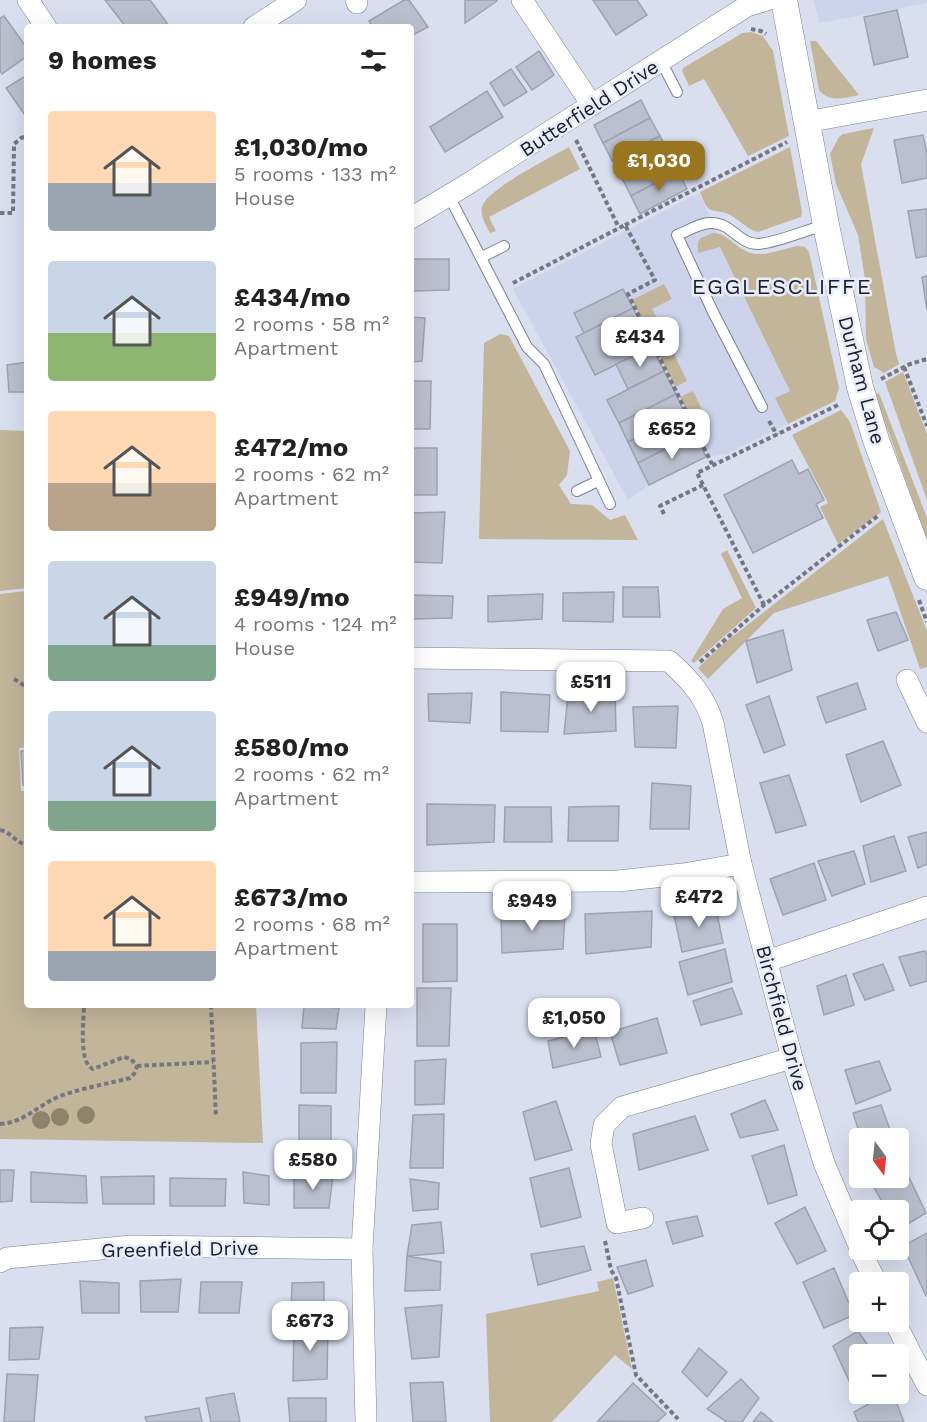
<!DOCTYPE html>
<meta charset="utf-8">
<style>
:root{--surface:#fff;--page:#f2f2f2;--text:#222;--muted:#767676;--accent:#98751e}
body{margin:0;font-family:"Work Sans",sans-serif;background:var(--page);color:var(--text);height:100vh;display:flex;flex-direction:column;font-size:22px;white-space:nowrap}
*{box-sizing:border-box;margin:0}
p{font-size:20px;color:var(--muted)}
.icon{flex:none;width:33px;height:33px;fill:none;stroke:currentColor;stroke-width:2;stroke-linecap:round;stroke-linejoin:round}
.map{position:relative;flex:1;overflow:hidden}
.side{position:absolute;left:24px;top:24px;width:390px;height:984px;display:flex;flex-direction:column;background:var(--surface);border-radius:6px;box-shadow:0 6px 24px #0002}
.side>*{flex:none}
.needle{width:39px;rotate:165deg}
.controls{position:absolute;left:849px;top:1128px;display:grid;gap:12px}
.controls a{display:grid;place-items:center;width:60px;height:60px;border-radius:6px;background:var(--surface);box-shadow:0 6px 24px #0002;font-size:30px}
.price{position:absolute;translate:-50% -51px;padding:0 14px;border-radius:12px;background:#fff;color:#222;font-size:20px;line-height:39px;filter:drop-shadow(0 2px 3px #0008)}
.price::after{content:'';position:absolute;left:50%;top:36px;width:18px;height:14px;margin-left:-9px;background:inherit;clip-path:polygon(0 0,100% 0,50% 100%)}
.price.current{background:var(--accent);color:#fff}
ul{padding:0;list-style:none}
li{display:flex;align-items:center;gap:18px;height:150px;padding:0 24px}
li span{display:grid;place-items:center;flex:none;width:168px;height:120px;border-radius:6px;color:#555}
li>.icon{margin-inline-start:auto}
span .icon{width:72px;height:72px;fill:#fffc;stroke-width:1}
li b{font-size:26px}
h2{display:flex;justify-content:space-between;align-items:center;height:72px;padding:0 24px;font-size:26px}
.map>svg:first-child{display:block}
.built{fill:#ccd3ea}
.green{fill:#c2b59a}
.building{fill:#bbc0d0;stroke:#9da1b1;stroke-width:1.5}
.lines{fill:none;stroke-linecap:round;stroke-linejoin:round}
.service-casing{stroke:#7c8090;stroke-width:12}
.minor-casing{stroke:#7c8090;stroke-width:22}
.tertiary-casing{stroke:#7c8090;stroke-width:27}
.path{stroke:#747782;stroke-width:4;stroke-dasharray:4.5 3;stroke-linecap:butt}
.service{stroke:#fff;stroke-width:10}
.minor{stroke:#fff;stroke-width:21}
.tertiary{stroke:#fff;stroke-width:26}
.tree{fill:#8d846c}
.labels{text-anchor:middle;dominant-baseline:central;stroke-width:5;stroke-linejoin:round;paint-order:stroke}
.street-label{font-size:20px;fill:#1c1d23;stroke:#e8ecfd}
.quarter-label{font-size:22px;letter-spacing:1.5px;fill:#1c1d23;stroke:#e8ecfd}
</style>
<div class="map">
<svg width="927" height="1422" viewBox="0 0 927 1422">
<rect width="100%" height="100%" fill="#dadff0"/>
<!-- built -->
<g class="built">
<path d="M814,0H927V3L819,23Z"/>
<path d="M699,193L790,391L775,399L788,424L726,454L706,457L649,485L628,500L513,289Z"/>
</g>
<!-- green -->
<g class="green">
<path d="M751,32L763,36L773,51L789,136L748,156L704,79L689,86L682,71L683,68L734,38L742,33Z"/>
<path d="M810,41H816L859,95C845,98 829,103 819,90Z"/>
<path d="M874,128L861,164L896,354L899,364L884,373L874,367L866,339L865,279L858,235L836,184L830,154L839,137L843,134Z"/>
<path d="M569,147L580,169L489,217L496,231L490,233C486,225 480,217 482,207C486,190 551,157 569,147Z"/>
<path d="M790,147L802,212L801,217L758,232C746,229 739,219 728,214C723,211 714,212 709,209C705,206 702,197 700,192Z"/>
<path d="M713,233C729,233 739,253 756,254C769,255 785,248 798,246L805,247L809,252L839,388L835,401L788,424L775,398L790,391L720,247L698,253V242L701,238Z"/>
<path d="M664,284L672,299L652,309L659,322L646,328L632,300Z"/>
<path d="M500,334L509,336L570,451L567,475L559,485L571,504L592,505L610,520L625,515L638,540L479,539L484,343Z"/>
<path d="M666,337L687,381L675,387L653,342Z"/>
<path d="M903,372L927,434V500L885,382Z"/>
<path d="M693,391L708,422L696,428L680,397Z"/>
<path d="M879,393L927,518V540L875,394Z"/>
<path d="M841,410L850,422L881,512L838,544L820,507L828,503L792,435Z"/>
<path d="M0,430L27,431V588L0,591Z"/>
<path d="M883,519L927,631V667L920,669L888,576L774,613L708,679L698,668L723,644Z"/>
<path d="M727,550L756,608L694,663L691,661L723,609L742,598L721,554Z"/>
<path d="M27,591V747L19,748L21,791H27V1005H256L263,1143L0,1139V594Z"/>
<path d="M613,1278L632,1369L615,1355L552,1422H490L486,1314L599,1291L597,1282Z"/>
</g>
<!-- building -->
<g class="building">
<path d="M105,0H150L167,23L162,27H126Z"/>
<path d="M404,0H409L428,27L411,36V27H373L369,21Z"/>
<path d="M465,0H496L497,1L465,23Z"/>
<path d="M593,0H637L647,15L616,35Z"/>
<path d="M897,10L908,57L874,65L864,17Z"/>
<path d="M4,16L27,48V56L2,74L0,71V18Z"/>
<path d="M539,51L554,75L532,90L516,67Z"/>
<path d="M511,69L527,92L504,106L490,83Z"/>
<path d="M27,75V118L6,88Z"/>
<path d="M487,91L503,117L445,152L430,127Z"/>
<path d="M641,100L650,118L603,143L594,125Z"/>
<path d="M650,118L660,136L612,160L603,143Z"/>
<path d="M923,135L927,154V178L902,183L894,140Z"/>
<path d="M660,136L669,153L622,178L612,160Z"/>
<path d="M669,153L678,171L631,196L622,178Z"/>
<path d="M678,171L687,189L640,214L631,196Z"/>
<path d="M927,209V256L916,258L908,211Z"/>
<path d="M411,259H449V290L411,291Z"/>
<path d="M927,276V310L922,277Z"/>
<path d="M623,289L633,308L584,333L574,313Z"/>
<path d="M633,308L652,347L595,375L576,337Z"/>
<path d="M411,317L425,318L422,361L411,362Z"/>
<path d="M652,347L664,371L628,389L616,364Z"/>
<path d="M27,362V392H9L7,365Z"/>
<path d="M664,371L676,394L619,423L607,400Z"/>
<path d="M411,381H431L430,429H411Z"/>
<path d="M676,394L685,414L628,442L619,423Z"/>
<path d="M685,414L695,434L638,463L628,442Z"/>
<path d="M695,434L706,457L649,485L638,463Z"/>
<rect x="411" y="448" width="26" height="47"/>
<path d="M792,460L799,474L808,469L824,500L816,504L823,518L753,553L724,495Z"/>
<path d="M445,512L442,563L411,562V513Z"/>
<path d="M623,587H658L660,617H623Z"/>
<path d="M614,592L613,622L563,621V593Z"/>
<path d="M543,594L542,619L488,622V596Z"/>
<path d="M411,595L453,596L452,618L411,619Z"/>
<path d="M896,612L908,640L878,651L867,620Z"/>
<path d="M783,630L792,670L757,683L746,641Z"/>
<path d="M857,683L866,709L826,723L817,697Z"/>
<path d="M501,692L550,695L548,732L501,731Z"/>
<path d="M615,692L616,731L564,734L568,695Z"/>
<path d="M472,693L470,723L429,721L428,694Z"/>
<path d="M769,696L785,745L764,753L746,705Z"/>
<path d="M678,706L676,748L635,747L633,707Z"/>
<path d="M883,741L901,785L861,802L846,755Z"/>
<path d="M21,751H27V785H23Z"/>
<path d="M789,775L806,825L776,833L760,783Z"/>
<path d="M652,783L691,786L689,829H650Z"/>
<path d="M427,804L495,805L494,842L427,845Z"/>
<path d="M619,806L618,841H568L569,807Z"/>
<path d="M505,807H551L552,842H504Z"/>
<path d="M927,832V864L918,868L908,837Z"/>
<path d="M894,836L906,871L871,882L863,846Z"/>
<path d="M854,851L865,884L832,896L818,861Z"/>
<path d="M814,863L826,900L783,915L770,879Z"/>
<path d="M715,904L723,943L682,952L674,915Z"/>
<path d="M652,911L651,947L586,954L585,914Z"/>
<path d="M565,913L563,949L502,953L501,915Z"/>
<path d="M423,924H457V981L423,982Z"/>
<path d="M725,949L732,982L688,995L679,962Z"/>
<path d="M925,951L927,956V981L910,986L899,957Z"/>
<path d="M883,964L894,990L865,1000L853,974Z"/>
<path d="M846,975L854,1005L824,1015L817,986Z"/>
<path d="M417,988H451L449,1046H417Z"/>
<path d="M732,988L742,1014L701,1025L693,1001Z"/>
<path d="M304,1006L339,1008L336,1029L302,1028Z"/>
<path d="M657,1018L667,1053L620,1065L610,1032Z"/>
<path d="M594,1029L601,1057L553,1068L548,1041Z"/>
<path d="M337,1042L336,1093H301V1043Z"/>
<path d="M446,1059L444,1104L415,1105V1061Z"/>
<path d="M879,1061L891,1090L856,1104L845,1070Z"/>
<path d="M765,1100L778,1130L740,1138L731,1114Z"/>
<path d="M556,1101L572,1150L535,1160L523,1112Z"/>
<path d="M299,1105L331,1106V1168L299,1169Z"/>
<path d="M881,1105L893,1138H861L853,1113Z"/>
<path d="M444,1114L443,1168H410L413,1115Z"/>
<path d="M695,1116L708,1150L639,1170L633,1134Z"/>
<path d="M784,1145L797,1195L768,1204L752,1156Z"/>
<path d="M569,1168L581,1217L541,1227L530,1178Z"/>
<path d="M905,1169L926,1213L898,1230V1210H887L872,1184L886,1178H898V1172Z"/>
<path d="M0,1170H14L12,1201L0,1202Z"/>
<path d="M31,1172L86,1176L87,1203L31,1202Z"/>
<path d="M243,1172L269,1176V1205L244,1203Z"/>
<path d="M294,1175H333L329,1208H294Z"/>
<path d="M154,1176V1204H103L101,1177Z"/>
<path d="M170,1178L226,1179L225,1206H170Z"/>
<path d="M410,1179L439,1183L438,1209L413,1211Z"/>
<path d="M805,1207L826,1251L797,1264L775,1223Z"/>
<path d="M697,1216L703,1236L673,1244L666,1222Z"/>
<path d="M441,1222L444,1253L407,1256L412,1225Z"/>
<path d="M927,1233V1295L926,1296L903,1246Z"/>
<path d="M584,1246L591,1270L538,1285L531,1254Z"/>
<path d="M407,1256L441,1262L440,1290L405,1291Z"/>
<path d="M646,1260L653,1286L628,1294L617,1267Z"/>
<path d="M834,1268L854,1315L824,1328L803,1282Z"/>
<path d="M181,1279L178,1312H141L140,1281Z"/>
<path d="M80,1281L119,1283V1313H82Z"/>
<path d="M201,1282H242L239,1313H199Z"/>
<path d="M324,1282V1311L291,1313L292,1283Z"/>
<path d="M442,1305L439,1357L412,1359L405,1308Z"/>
<path d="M294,1323L328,1324L327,1379L293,1381Z"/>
<path d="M43,1327L39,1359L9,1360L10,1328Z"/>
<path d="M858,1331L874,1354H860V1394H861L856,1396L833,1346Z"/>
<path d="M699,1348L727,1372L707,1397L682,1372Z"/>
<path d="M7,1374L38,1375L34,1422H4Z"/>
<path d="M741,1379L759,1398L742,1422H727L707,1409Z"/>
<path d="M443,1382L446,1422H413L410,1383Z"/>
<path d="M633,1383L666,1414L657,1422L598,1421Z"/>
<path d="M234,1393L240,1422H211L206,1398Z"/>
<path d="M886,1394H893L904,1422H858L854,1412Z"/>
<path d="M288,1398H326V1422H290Z"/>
<path d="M199,1408L202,1422H147L145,1417Z"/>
<path d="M761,1412L773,1422H753Z"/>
</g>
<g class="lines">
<defs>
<g id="service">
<path d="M661,61L677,92"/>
<path d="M449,196L527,347L544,364L610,504"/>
<path d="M482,257L504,246"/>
<path d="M762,407L713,312L677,235C688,231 701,222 712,223C731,223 739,244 758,244C776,243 806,230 825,225"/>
<path d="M577,491L598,481"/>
</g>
<g id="minor">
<path d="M28,0L46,27"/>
<path d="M356,0L357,3"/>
<path d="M522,0L592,105"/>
<path d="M254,27L296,0"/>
<path d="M806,122L927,100"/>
<path d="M411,218L463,187L747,6L767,0"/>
<path d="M411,658L669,661C689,679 705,696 713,723L741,864L792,1058L824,1163L860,1248"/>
<path d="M907,680L927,722"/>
<path d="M411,882L618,881L683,874L741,864"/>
<path d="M767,961L927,907"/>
<path d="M643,1218L617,1223L601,1144L604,1125L622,1107L792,1058"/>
<path d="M860,1250L876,1282"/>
<path d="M0,1262L7,1258L132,1246L362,1249"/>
<path d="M895,1322L927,1385"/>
<path d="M366,1422L362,1249L376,1005"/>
</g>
<path id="tertiary" d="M784,0L826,225L860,387L876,440L927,577"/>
</defs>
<!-- service casing -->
<use href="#service" class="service-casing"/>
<!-- minor casing -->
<use href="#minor" class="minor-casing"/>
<!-- tertiary casing -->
<use href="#tertiary" class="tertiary-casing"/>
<!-- path -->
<g class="path">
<path d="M751,29L761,31L766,34"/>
<path d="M576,140L619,228"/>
<path d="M0,213H13L14,144L21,138L27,136"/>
<path d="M625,225L787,142"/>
<path d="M513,283L625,225L655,280L628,294L712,464"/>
<path d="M904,367L927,426"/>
<path d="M881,379L910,364L927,359"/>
<path d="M769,421L777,435"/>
<path d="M664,514L660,506L703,485"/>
<path d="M919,600L927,622"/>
<path d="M764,605L697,473L840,404"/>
<path d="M700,662L764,605L879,515"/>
<path d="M14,679L27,687"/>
<path d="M0,830C11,832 16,843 27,845"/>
<path d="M211,1005L216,1117"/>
<path d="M137,1066L213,1062"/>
<path d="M0,1124C24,1123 38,1105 60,1096C82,1088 107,1084 130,1078L134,1074L137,1066L131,1059L124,1057L93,1069C78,1063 84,1020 84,1005"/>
<path d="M605,1241L611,1270L616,1278L636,1375L678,1419"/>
</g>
<!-- service -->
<use href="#service" class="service"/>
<!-- minor -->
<use href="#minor" class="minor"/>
<!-- tertiary -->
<use href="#tertiary" class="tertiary"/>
</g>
<!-- trees -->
<g class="tree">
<circle cx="86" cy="1115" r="9"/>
<circle cx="60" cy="1117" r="9"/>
<circle cx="41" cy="1120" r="9"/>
</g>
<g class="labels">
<!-- street labels -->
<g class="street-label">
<text transform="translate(589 108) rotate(-33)">Butterfield Drive</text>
<text transform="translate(862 380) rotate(75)">Durham Lane</text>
<text transform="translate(782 1018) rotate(75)">Birchfield Drive</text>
<text transform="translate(180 1249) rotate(-1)">Greenfield Drive</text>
</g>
<!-- quarter labels -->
<g class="quarter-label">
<text x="782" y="286">EGGLESCLIFFE</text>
</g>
</g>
</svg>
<div class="controls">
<a><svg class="needle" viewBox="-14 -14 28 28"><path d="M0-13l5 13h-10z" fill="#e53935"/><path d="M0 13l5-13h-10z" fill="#767676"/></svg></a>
<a><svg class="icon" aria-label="locate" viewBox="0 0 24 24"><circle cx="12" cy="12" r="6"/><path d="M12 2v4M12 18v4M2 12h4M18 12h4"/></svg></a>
<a>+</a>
<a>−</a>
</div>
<b class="price current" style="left:659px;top:192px">£1,030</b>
<b class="price" style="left:640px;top:368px">£434</b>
<b class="price" style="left:672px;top:460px">£652</b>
<b class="price" style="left:591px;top:713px">£511</b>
<b class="price" style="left:699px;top:928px">£472</b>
<b class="price" style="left:532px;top:932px">£949</b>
<b class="price" style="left:574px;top:1049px">£1,050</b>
<b class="price" style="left:313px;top:1191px">£580</b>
<b class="price" style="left:310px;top:1352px">£673</b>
<section class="side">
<h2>9 homes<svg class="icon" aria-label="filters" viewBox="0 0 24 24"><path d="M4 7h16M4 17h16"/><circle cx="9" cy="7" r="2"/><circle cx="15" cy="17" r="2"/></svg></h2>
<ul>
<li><span style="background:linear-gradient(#ffd9b3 60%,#9aa5b1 0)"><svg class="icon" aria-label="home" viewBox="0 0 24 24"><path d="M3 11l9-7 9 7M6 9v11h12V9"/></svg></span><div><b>£1,030/mo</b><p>5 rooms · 133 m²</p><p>House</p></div></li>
<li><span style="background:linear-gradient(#c9d6e8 60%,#8fb573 0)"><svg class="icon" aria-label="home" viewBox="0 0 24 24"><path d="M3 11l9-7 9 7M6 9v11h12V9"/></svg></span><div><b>£434/mo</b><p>2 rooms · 58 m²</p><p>Apartment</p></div></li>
<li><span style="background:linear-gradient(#ffd9b3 60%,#b9a48a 0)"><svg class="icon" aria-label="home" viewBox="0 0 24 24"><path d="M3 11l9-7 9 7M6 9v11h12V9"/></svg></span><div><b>£472/mo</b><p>2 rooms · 62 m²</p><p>Apartment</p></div></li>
<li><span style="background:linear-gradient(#c9d6e8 70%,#7fa58c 0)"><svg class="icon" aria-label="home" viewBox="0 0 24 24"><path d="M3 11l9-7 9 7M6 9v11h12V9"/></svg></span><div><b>£949/mo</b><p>4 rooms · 124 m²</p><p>House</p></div></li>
<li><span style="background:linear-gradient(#c9d6e8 75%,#7fa58c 0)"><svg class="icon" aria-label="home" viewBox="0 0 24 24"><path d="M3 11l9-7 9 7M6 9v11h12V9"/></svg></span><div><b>£580/mo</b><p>2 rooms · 62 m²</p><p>Apartment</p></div></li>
<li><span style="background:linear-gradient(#ffd9b3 75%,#9aa5b1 0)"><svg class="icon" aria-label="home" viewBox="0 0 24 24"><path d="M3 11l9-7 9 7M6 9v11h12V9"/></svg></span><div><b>£673/mo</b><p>2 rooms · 68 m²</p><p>Apartment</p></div></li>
</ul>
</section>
</div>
